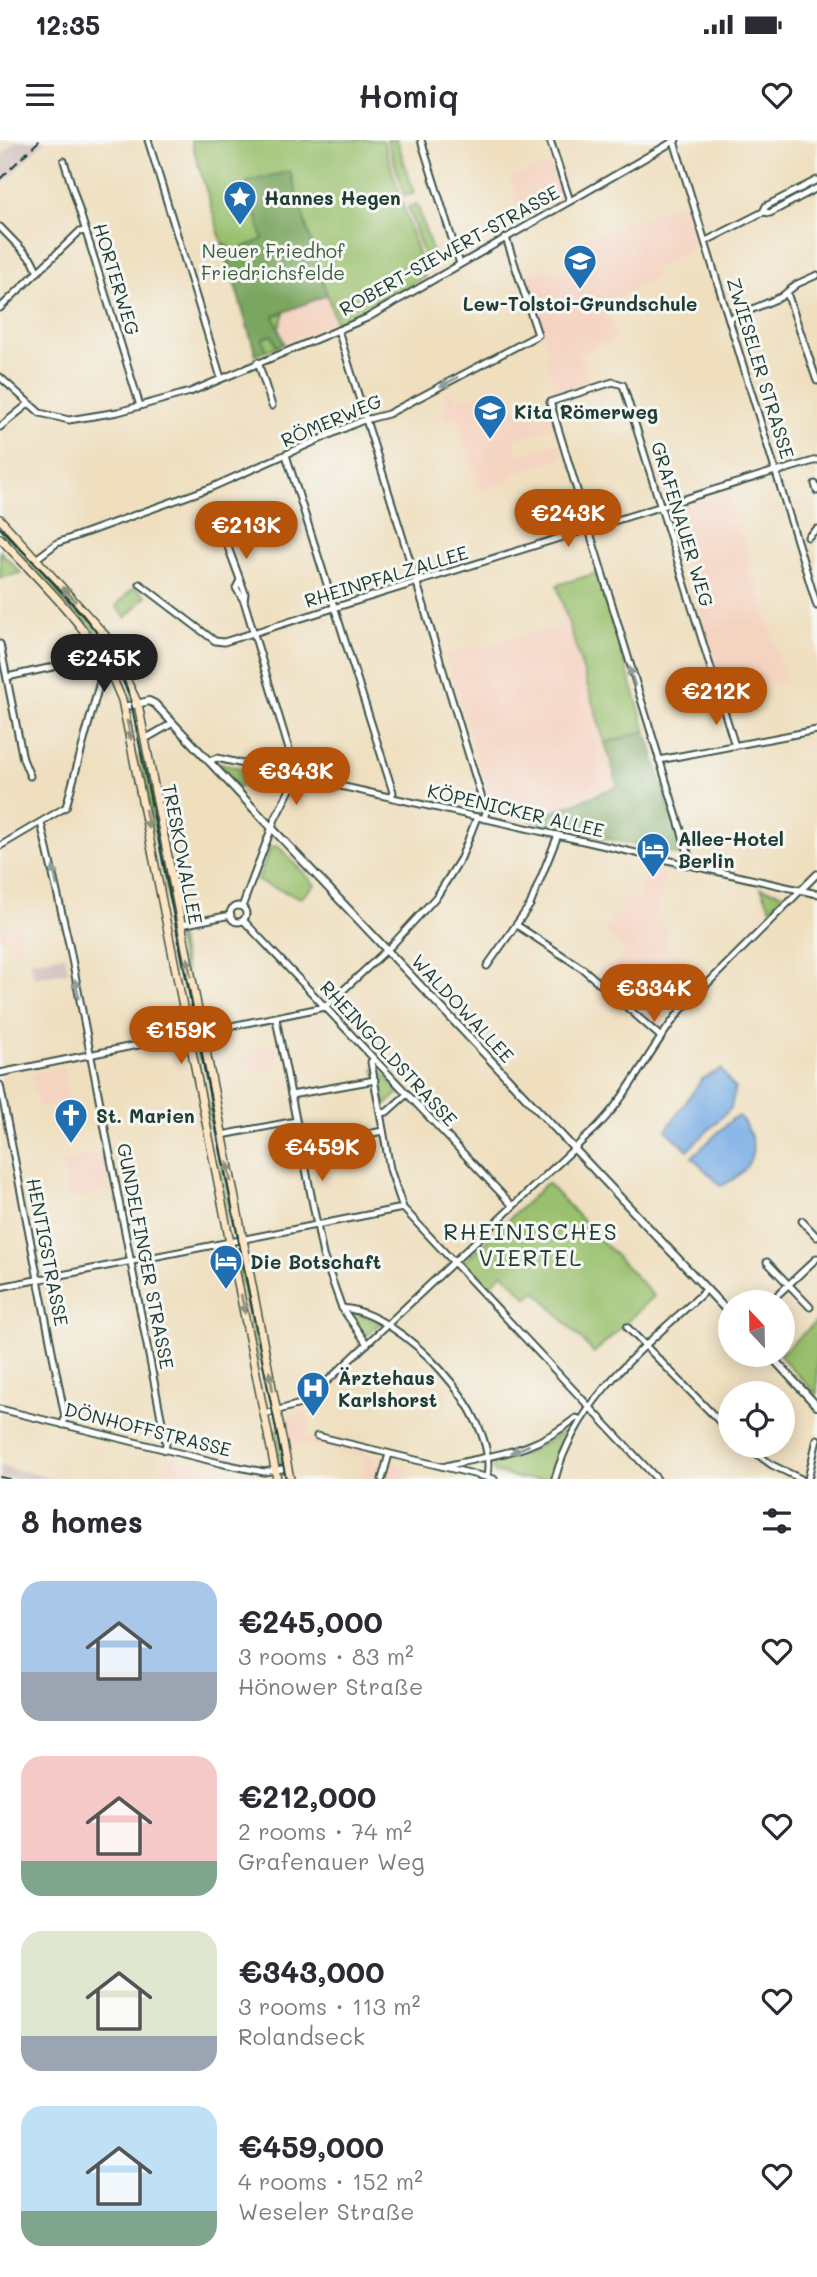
<!DOCTYPE html>
<meta charset="utf-8">
<style>
:root{--surface:#fff;--page:#f7f7f7;--text:#2b2b33;--muted:#7c7c81;--accent:#b45309}
body{margin:0;font-family:Mali,sans-serif;background:var(--page);color:var(--text);height:100vh;display:flex;flex-direction:column;font-size:26px;white-space:nowrap}
*{box-sizing:border-box;margin:0}
p{font-size:23px;color:var(--muted)}
.icon{flex:none;width:38px;height:38px;fill:none;stroke:currentColor;stroke-width:2;stroke-linecap:round;stroke-linejoin:round}
.map{position:relative;height:1339px;overflow:hidden}
.sheet{display:flex;flex-direction:column;background:var(--surface);flex:1}
.sheet>*{flex:none}
.needle{width:46px;rotate:338deg}
.fabs{position:absolute;left:718px;top:1150px;display:grid;gap:14px}
.fabs a{display:grid;place-items:center;width:77px;height:77px;border-radius:50%;background:var(--surface);box-shadow:0 4px 18px #0003;font-size:35px}
.price{position:absolute;translate:-50% -60px;padding:0 16px;border-radius:24px;background:var(--accent);color:#fff;font-size:23px;line-height:46px;filter:drop-shadow(0 2px 4px #0008)}
.price::after{content:'';position:absolute;left:50%;top:42px;width:21px;height:16px;margin-left:-10px;background:inherit;clip-path:polygon(0 0,100% 0,50% 100%)}
.price.on{background:#222;color:#fff}
ul{padding:0;list-style:none}
li{display:flex;align-items:center;gap:21px;height:175px;padding:0 21px}
li span{display:grid;place-items:center;flex:none;width:196px;height:140px;border-radius:21px;color:#555}
li>.icon{margin-inline-start:auto}
span .icon{width:84px;height:84px;fill:#fffc;stroke-width:1}
li b{font-size:30px}
h2{display:flex;justify-content:space-between;align-items:center;height:84px;padding:0 21px;font-size:30px}
.status{display:flex;justify-content:space-between;align-items:center;height:49px;padding:0 35px;background:var(--surface);direction:ltr}
.status svg{height:19px;fill:currentColor}
header{display:flex;justify-content:space-between;align-items:center;height:91px;padding:0 21px;background:var(--surface);font-size:32px;font-weight:600}
.map>svg:first-child{display:block}
.built{fill:#f5d3c1}
.industrial{fill:#d1c0bc}
.green{fill:#99c06c;stroke:#5c7e50;stroke-width:2}
.forest{fill:#7aa660;stroke:#4c724a;stroke-width:2}
.water{fill:#77ace5;stroke:#4b748c;stroke-width:2}
.lines{fill:none;stroke-linecap:round;stroke-linejoin:round}
.minor-casing{stroke:#3e5549;stroke-width:9}
.tertiary-casing{stroke:#3e5549;stroke-width:10}
.secondary-casing{stroke:#3e5549;stroke-width:10}
.minor{stroke:#fff;stroke-width:5}
.tertiary{stroke:#fff;stroke-width:6}
.secondary{stroke:#fde5c4;stroke-width:7}
.tram{stroke:#1f3d34;stroke-width:2}
.rail{stroke:#1f3d34;stroke-width:2;stroke-dasharray:10 5;stroke-linecap:butt}
.oneway{fill:#8f9e9a}
.oneway2{fill:#8e917c}
.labels{text-anchor:middle;dominant-baseline:central;stroke-width:6;stroke-linejoin:round;paint-order:stroke}
.poi-label{font-size:19px;font-weight:bold;fill:#1f3d34;stroke:#f6f6f2;text-anchor:start}
.park-label{font-size:19px;fill:#3e5e42;stroke:#f6f6f2}
.street-label{font-size:19px;fill:#1f3d34;stroke:#f6f6f2}
.quarter-label{font-size:23px;letter-spacing:2px;fill:#1f3d34;stroke:#f6f6f2}
</style>
<div class="status"><b>12:35</b><svg viewBox="0 0 49 12"><path d="M0 12V9h3v3zM5 12V6h3v6zM10 12V3h3v9zM15 12V0h3v12zM26 1h20v11H26zM47 4h2v5h-2z"/></svg></div>
<header><svg class="icon" aria-label="menu" viewBox="0 0 24 24"><path d="M4 6h16M4 12h16M4 18h16"/></svg>Homiq<svg class="icon" aria-label="heart" viewBox="0 0 24 24"><path d="M12 20l-8-8c-3-5 5-10 8-4 3-6 11-1 8 4z"/></svg></header>
<div class="map">
<svg width="817" height="1339" viewBox="0 0 817 1339">
<rect width="100%" height="100%" fill="#f6f6f2"/>
<filter id="ink" filterUnits="userSpaceOnUse"><feTurbulence type="fractalNoise" baseFrequency=".0143" numOctaves="2"/><feDisplacementMap in="SourceGraphic" scale="14" xChannelSelector="R" yChannelSelector="G"/><feConvolveMatrix kernelMatrix="1 2 1 2 8 2 1 2 1" color-interpolation-filters="sRGB"/></filter>
<filter id="wash" filterUnits="userSpaceOnUse"><feTurbulence type="fractalNoise" baseFrequency=".00686" numOctaves="4" result="noise"/><feDisplacementMap in="SourceGraphic" scale="28" xChannelSelector="R" yChannelSelector="G"/><feGaussianBlur stdDeviation="1.57" result="paint"/><feColorMatrix in="noise" values="0 0 0 0 0 0 0 0 0 0 0 0 0 0 0 0 0 1.4 0 .05"/><feComposite in="paint" operator="in"/></filter>
<g filter="url(#wash)">
<rect width="100%" height="100%" fill="#efdfbf"/>
<!-- built -->
<g class="built">
<path d="M552,24L562,54L560,59L523,80L510,37Z"/>
<path d="M686,61L699,101L697,106L654,129L656,137L605,164L616,198L580,217L589,244L556,254L544,216L549,213L525,136L552,127L554,133L591,120L584,97Z"/>
<path d="M327,155L336,183L284,203L274,176Z"/>
<path d="M453,251L456,260L481,254L485,265L493,262L497,274L545,260L554,287L514,300L518,315L558,303L563,318L511,334L512,341L480,350L458,278L446,282L441,267L448,264L444,254Z"/>
<path d="M728,350L786,540L726,559L670,374L673,367Z"/>
<path d="M562,461L619,646L530,681L494,673L445,515L562,485L557,463Z"/>
<path d="M646,722L667,727L655,778L671,792L662,801L700,839L658,888L602,837L625,811L604,792L611,774L629,754L637,761Z"/>
<path d="M18,786L23,808L11,810L8,799L0,801V789Z"/>
<path d="M276,906L280,927L249,933L245,912Z"/>
<path d="M63,927L69,962L38,968L31,933Z"/>
<path d="M104,1013L111,1052L67,1061L62,1022Z"/>
<path d="M307,1270L310,1285L306,1298L365,1311L363,1316L304,1303L289,1306L283,1277Z"/>
<path d="M365,1316L381,1319L375,1339H360Z"/>
<path d="M169,1317L217,1329L259,1339H164Z"/>
<path d="M390,1322L408,1325L405,1339H386Z"/>
</g>
<!-- industrial -->
<g class="industrial">
<path d="M17,0H46L0,46V17Z"/>
<path d="M65,815L68,832L34,838L31,821Z"/>
<path d="M0,1326L27,1332L53,1339H0Z"/>
</g>
<!-- green -->
<g class="green">
<path d="M191,0H383L425,137L365,171L336,183L327,154L286,168L277,193L283,204L256,215Z"/>
<path d="M387,0H397L414,53L405,56Z"/>
<path d="M417,64L436,123L427,126L408,67Z"/>
<path d="M4,390L92,484L105,502L132,559L127,560C101,493 48,446 0,395Z"/>
<path d="M0,411L21,433L0,438Z"/>
<path d="M597,433L646,591L605,603L557,445Z"/>
<path d="M134,447L146,456L126,478L116,466Z"/>
<path d="M144,614L195,879H193L139,615Z"/>
<path d="M220,623L252,631L250,643L238,647L219,626Z"/>
<path d="M278,706L315,745L301,758L257,741L271,707Z"/>
<path d="M761,748L782,753V757L771,769Z"/>
<path d="M196,912L209,970H213L235,1088L230,1089L218,1026L222,1025L217,996L213,1000Z"/>
<path d="M377,927L400,952L385,966L374,928Z"/>
<path d="M547,1043L654,1156L594,1213L536,1151L527,1158L503,1133L488,1147L464,1122Z"/>
<path d="M240,1111L262,1213L259,1225L235,1113Z"/>
<path d="M352,1171L381,1182L365,1197L349,1175Z"/>
<path d="M817,1181V1255L779,1215Z"/>
<path d="M573,1286L549,1339H521L494,1332L493,1323L529,1312Z"/>
<path d="M277,1289L283,1321L280,1324L270,1291Z"/>
</g>
<!-- forest -->
<g class="forest">
<path d="M290,31L327,155L274,176L284,203L277,207L272,195L263,198L266,211L256,215L223,103L236,111L263,99L247,42Z"/>
<path d="M646,591L682,710L678,715L530,681L618,646L605,603Z"/>
</g>
<!-- water -->
<g class="water">
<path d="M721,929L735,949L731,968L688,1010L666,990L702,939Z"/>
<path d="M739,976C763,1005 754,1031 721,1046L692,1017L732,979Z"/>
</g>
</g>
<g filter="url(#ink)">
<g class="lines">
<defs>
<g id="minor">
<path d="M148,0L221,238"/>
<path d="M421,0L460,124"/>
<path d="M550,0L570,61"/>
<path d="M674,1L817,466"/>
<path d="M64,21L140,266"/>
<path d="M763,72L770,73L817,48"/>
<path d="M0,87L32,120L38,132"/>
<path d="M706,101L763,72L766,66L817,40"/>
<path d="M787,153L817,241"/>
<path d="M0,168L79,92L86,91"/>
<path d="M729,179L781,157L797,144L817,135"/>
<path d="M338,190L425,469"/>
<path d="M258,222L272,266"/>
<path d="M0,237L40,273L69,280L118,272L190,252L367,178L676,0"/>
<path d="M0,287L27,265"/>
<path d="M286,315L393,652L391,657"/>
<path d="M776,332L817,320"/>
<path d="M815,344L817,351"/>
<path d="M808,397L817,389"/>
<path d="M228,407L245,453L244,461L297,636"/>
<path d="M36,419L57,403L210,348L361,281L388,274L538,195L506,98"/>
<path d="M239,442L236,448L244,461"/>
<path d="M140,444L215,501L224,502L775,331"/>
<path d="M419,451L486,672L484,679"/>
<path d="M0,504L23,619L30,636"/>
<path d="M7,537L53,527"/>
<path d="M145,599L173,583"/>
<path d="M659,620L817,590"/>
<path d="M209,621L217,618L817,754"/>
<path d="M41,683L69,804L166,1303L165,1310"/>
<path d="M0,706L66,667L101,538L111,532"/>
<path d="M688,725L689,716L550,262L613,242L623,245L735,606"/>
<circle cx="238" cy="774" r="8"/>
<path d="M242,767L275,679L297,636"/>
<path d="M243,780L513,1066"/>
<path d="M181,785L231,775"/>
<path d="M518,786L583,829L661,897"/>
<path d="M487,826L530,765L558,695"/>
<path d="M276,879L323,1115L342,1168L367,1204"/>
<path d="M374,919L371,922L390,1029L403,1068L657,1339"/>
<path d="M0,933L325,867L392,805L437,756L461,718L477,677"/>
<path d="M0,945L65,1277L63,1285"/>
<path d="M291,955L375,940"/>
<path d="M381,973L387,972L407,954"/>
<path d="M222,995L296,981"/>
<path d="M301,1007L383,991"/>
<path d="M802,1081L817,1097"/>
<path d="M767,1122L810,1167"/>
<path d="M0,1147L403,1068"/>
<path d="M770,1162L817,1118"/>
<path d="M342,1168C401,1172 499,1274 487,1337"/>
<path d="M627,1187L730,1292"/>
<path d="M0,1269L224,1324L264,1332L288,1328"/>
<path d="M264,1274L304,1263L596,988C631,953 650,907 682,869L817,734"/>
<path d="M317,1296L494,1339"/>
<path d="M746,1306L772,1325L801,1339"/>
<path d="M446,1326C499,1313 530,1314 576,1278L579,1279"/>
<path d="M382,1339L389,1314"/>
<path d="M555,1339C577,1257 647,1205 706,1150"/>
<path d="M808,1339L817,1299"/>
</g>
<g id="tertiary">
<path d="M124,567L149,561L155,564L730,1174"/>
<path d="M769,1214L817,1266"/>
</g>
<g id="secondary">
<path d="M0,379L105,495L138,564L290,1339"/>
<path d="M0,398C50,452 95,490 122,560L277,1339"/>
</g>
</defs>
<!-- minor casing -->
<use href="#minor" class="minor-casing"/>
<!-- tertiary casing -->
<use href="#tertiary" class="tertiary-casing"/>
<!-- secondary casing -->
<use href="#secondary" class="secondary-casing"/>
<!-- minor -->
<use href="#minor" class="minor"/>
<!-- tertiary -->
<use href="#tertiary" class="tertiary"/>
<!-- secondary -->
<use href="#secondary" class="secondary"/>
<!-- tram -->
<g class="tram">
<path d="M0,388C48,438 109,489 130,557L286,1339"/>
<path d="M0,1337L10,1339"/>
</g>
<!-- rail -->
<path class="rail" d="M0,39L40,0"/>
</g>
<!-- one-way arrows -->
<defs><path id="oneway-solid" d="M-6-.8H1V-3.2L6.5 0L1 3.2V.8H-6Z" transform="scale(1.75)"/></defs>
<g class="oneway">
<use href="#oneway-solid" transform="translate(449 242) rotate(152)"/>
<use href="#oneway-solid" transform="translate(632 536) rotate(-107)"/>
<use href="#oneway-solid" transform="translate(55 736) rotate(-102)"/>
<use href="#oneway-solid" transform="translate(77 849) rotate(-101)"/>
<use href="#oneway-solid" transform="translate(520 1309) rotate(158)"/>
</g>
<g class="oneway2">
<use href="#oneway-solid" transform="translate(69 454) rotate(-133)"/>
<use href="#oneway-solid" transform="translate(129 590) rotate(78)"/>
<use href="#oneway-solid" transform="translate(147 679) rotate(79)"/>
<use href="#oneway-solid" transform="translate(189 827) rotate(-101)"/>
<use href="#oneway-solid" transform="translate(229 1032) rotate(-101)"/>
<use href="#oneway-solid" transform="translate(243 1164) rotate(79)"/>
<use href="#oneway-solid" transform="translate(271 1241) rotate(-101)"/>
</g>
</g>
<!-- icons -->
<defs>
<symbol id="sight-pin" viewBox="-11 -11 22 30"><path d="M0 17L-7.5 6A9.5 9.5 0 1 1 7.5 6Z" fill="#1f6fb2" stroke="#f6f6f2"/><path d="M0-6L1.8-2.2L6-1.7L2.9 1.2L3.7 5.4L0 3.3L-3.7 5.4L-2.9 1.2L-6-1.7L-1.8-2.2Z" fill="#fff"/></symbol>
<symbol id="school-pin" viewBox="-11 -11 22 30"><path d="M0 17L-7.5 6A9.5 9.5 0 1 1 7.5 6Z" fill="#1f6fb2" stroke="#f6f6f2"/><path d="M0-5L7-2L0 1L-7-2ZM-4 1L0 2.5L4 1V4Q0 6-4 4Z" fill="#fff"/></symbol>
<symbol id="hotel-pin" viewBox="-11 -11 22 30"><path d="M0 17L-7.5 6A9.5 9.5 0 1 1 7.5 6Z" fill="#1f6fb2" stroke="#f6f6f2"/><path d="M-6-4.5h1.5V1H6V5H4.5V3h-9V5H-6ZM-4 0a1.8 1.8 0 1 1 3.6 0ZM.5 0V-2.5h3Q6-2.5 6 0Z" fill="#fff"/></symbol>
<symbol id="church-pin" viewBox="-11 -11 22 30"><path d="M0 17L-7.5 6A9.5 9.5 0 1 1 7.5 6Z" fill="#1f6fb2" stroke="#f6f6f2"/><path d="M-1.2-6h2.4v3.5h3.3v2.4h-3.3V6h-2.4V-.1h-3.3v-2.4h3.3Z" fill="#fff"/></symbol>
<symbol id="hospital-pin" viewBox="-11 -11 22 30"><path d="M0 17L-7.5 6A9.5 9.5 0 1 1 7.5 6Z" fill="#1f6fb2" stroke="#f6f6f2"/><path d="M-5-5h3v3.5h4V-5h3V5h-3V1.5h-4V5h-3Z" fill="#fff"/></symbol>
</defs>
<g fill-rule="evenodd">
<use href="#sight-pin" x="221" y="38" width="38" height="52"/>
<use href="#school-pin" x="561" y="102" width="38" height="52"/>
<use href="#school-pin" x="471" y="252" width="38" height="52"/>
<use href="#hotel-pin" x="634" y="690" width="38" height="52"/>
<use href="#church-pin" x="52" y="956" width="38" height="52"/>
<use href="#hotel-pin" x="207" y="1102" width="38" height="52"/>
<use href="#hospital-pin" x="294" y="1229" width="38" height="52"/>
</g>
<g class="labels">
<!-- poi labels -->
<g class="poi-label">
<text x="264" y="57">Hannes Hegen</text>
<text x="580" y="163" text-anchor="middle">Lew-Tolstoi-Grundschule</text>
<text x="514" y="271">Kita Römerweg</text>
<text x="678" y="698">Allee-Hotel<tspan x="678" dy="22">Berlin</tspan></text>
<text x="96" y="975">St. Marien</text>
<text x="250" y="1121">Die Botschaft</text>
<text x="338" y="1237">Ärztehaus<tspan x="338" dy="22">Karlshorst</tspan></text>
</g>
<!-- park labels -->
<g class="park-label">
<text x="273" y="110">Neuer Friedhof<tspan x="273" dy="22">Friedrichsfelde</tspan></text>
</g>
<!-- street labels -->
<g class="street-label">
<text transform="translate(449 110) rotate(-29)">ROBERT-SIEWERT-STRASSE</text>
<text transform="translate(117 139) rotate(73)">HORTERWEG</text>
<text transform="translate(761 228) rotate(73)">ZWIESELER STRASSE</text>
<text transform="translate(331 280) rotate(-23)">RÖMERWEG</text>
<text transform="translate(683 384) rotate(73)">GRAFENAUER WEG</text>
<text transform="translate(386 436) rotate(-17)">RHEINPFALZALLEE</text>
<text transform="translate(516 670) rotate(13)">KÖPENICKER ALLEE</text>
<text transform="translate(183 714) rotate(79)">TRESKOWALLEE</text>
<text transform="translate(463 868) rotate(47)">WALDOWALLEE</text>
<text transform="translate(389 913) rotate(47)">RHEINGOLDSTRASSE</text>
<text transform="translate(48 1112) rotate(79)">HENTIGSTRASSE</text>
<text transform="translate(146 1116) rotate(79)">GUNDELFINGER STRASSE</text>
<text transform="translate(148 1289) rotate(14)">DÖNHOFFSTRASSE</text>
</g>
<!-- quarter labels -->
<g class="quarter-label">
<text x="531" y="1091">RHEINISCHES<tspan x="531" dy="26">VIERTEL</tspan></text>
</g>
</g>
</svg>
<div class="fabs">
<a><svg class="needle" viewBox="-14 -14 28 28"><path d="M0-13l5 13h-10z" fill="#e53935"/><path d="M0 13l5-13h-10z" fill="#7c7c81"/></svg></a>
<a><svg class="icon" aria-label="locate" viewBox="0 0 24 24"><circle cx="12" cy="12" r="6"/><path d="M12 2v4M12 18v4M2 12h4M18 12h4"/></svg></a>
</div>
<b class="price" style="left:568px;top:409px">€243K</b>
<b class="price" style="left:246px;top:421px">€213K</b>
<b class="price on" style="left:104px;top:554px">€245K</b>
<b class="price" style="left:716px;top:587px">€212K</b>
<b class="price" style="left:296px;top:667px">€343K</b>
<b class="price" style="left:654px;top:884px">€334K</b>
<b class="price" style="left:181px;top:926px">€159K</b>
<b class="price" style="left:322px;top:1043px">€459K</b>
</div>
<section class="sheet">
<h2>8 homes<svg class="icon" aria-label="filters" viewBox="0 0 24 24"><path d="M4 7h16M4 17h16"/><circle cx="9" cy="7" r="2"/><circle cx="15" cy="17" r="2"/></svg></h2>
<ul>
<li><span style="background:linear-gradient(#a9c7e8 65%,#9aa5b1 0)"><svg class="icon" aria-label="home" viewBox="0 0 24 24"><path d="M3 11l9-7 9 7M6 9v11h12V9"/></svg></span><div><b>€245,000</b><p>3 rooms · 83 m²</p><p>Hönower Straße</p></div><svg class="icon" aria-label="heart" viewBox="0 0 24 24"><path d="M12 20l-8-8c-3-5 5-10 8-4 3-6 11-1 8 4z"/></svg></li>
<li><span style="background:linear-gradient(#f6c9c9 75%,#7fa58c 0)"><svg class="icon" aria-label="home" viewBox="0 0 24 24"><path d="M3 11l9-7 9 7M6 9v11h12V9"/></svg></span><div><b>€212,000</b><p>2 rooms · 74 m²</p><p>Grafenauer Weg</p></div><svg class="icon" aria-label="heart" viewBox="0 0 24 24"><path d="M12 20l-8-8c-3-5 5-10 8-4 3-6 11-1 8 4z"/></svg></li>
<li><span style="background:linear-gradient(#dfe7d0 75%,#9aa5b1 0)"><svg class="icon" aria-label="home" viewBox="0 0 24 24"><path d="M3 11l9-7 9 7M6 9v11h12V9"/></svg></span><div><b>€343,000</b><p>3 rooms · 113 m²</p><p>Rolandseck</p></div><svg class="icon" aria-label="heart" viewBox="0 0 24 24"><path d="M12 20l-8-8c-3-5 5-10 8-4 3-6 11-1 8 4z"/></svg></li>
<li><span style="background:linear-gradient(#bfe0f5 75%,#7fa58c 0)"><svg class="icon" aria-label="home" viewBox="0 0 24 24"><path d="M3 11l9-7 9 7M6 9v11h12V9"/></svg></span><div><b>€459,000</b><p>4 rooms · 152 m²</p><p>Weseler Straße</p></div><svg class="icon" aria-label="heart" viewBox="0 0 24 24"><path d="M12 20l-8-8c-3-5 5-10 8-4 3-6 11-1 8 4z"/></svg></li>
</ul>
</section>
